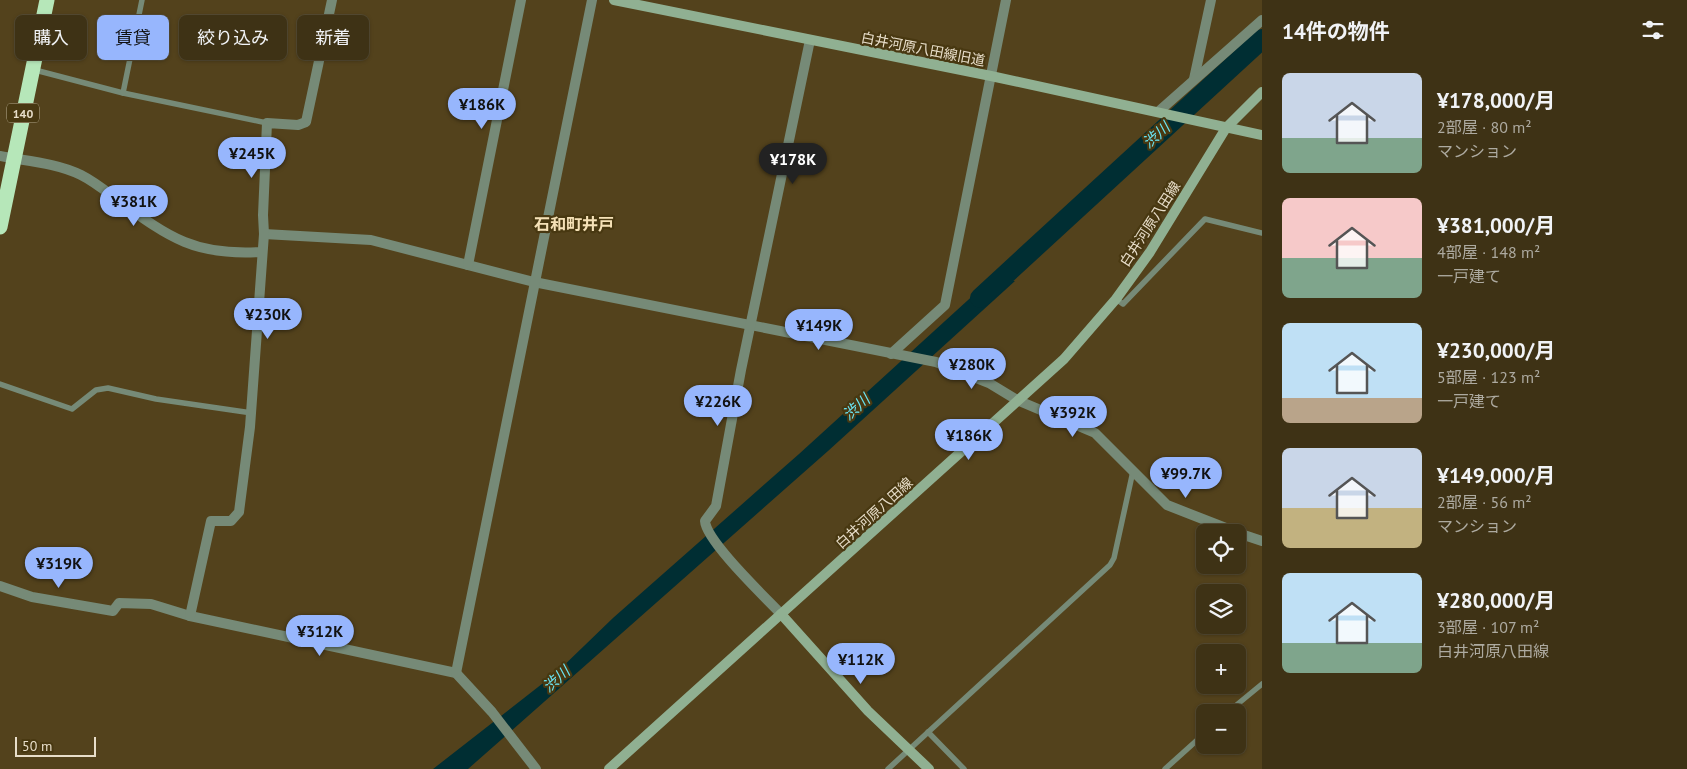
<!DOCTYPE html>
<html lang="ja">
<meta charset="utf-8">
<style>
:root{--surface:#3e3215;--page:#493e22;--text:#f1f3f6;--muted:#adaaa0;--line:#574d34;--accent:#97b6fd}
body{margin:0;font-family:"PT Sans","Noto Sans JP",sans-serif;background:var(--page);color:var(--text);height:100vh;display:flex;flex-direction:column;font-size:19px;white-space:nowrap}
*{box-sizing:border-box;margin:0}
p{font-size:16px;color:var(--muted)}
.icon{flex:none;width:28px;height:28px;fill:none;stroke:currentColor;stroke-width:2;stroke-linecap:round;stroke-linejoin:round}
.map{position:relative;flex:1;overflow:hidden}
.drawer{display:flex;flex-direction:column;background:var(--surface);width:425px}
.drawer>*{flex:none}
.hud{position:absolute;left:15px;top:15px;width:475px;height:45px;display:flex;gap:10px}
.controls{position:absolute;left:1196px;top:524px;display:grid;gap:10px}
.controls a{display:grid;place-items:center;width:50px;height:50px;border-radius:8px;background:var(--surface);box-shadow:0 1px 4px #0004,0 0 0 1px var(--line);font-size:25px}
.scale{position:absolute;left:15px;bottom:12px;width:81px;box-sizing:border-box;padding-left:5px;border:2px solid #e8deca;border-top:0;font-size:14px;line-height:18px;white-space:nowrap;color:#e8deca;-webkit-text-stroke:4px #483811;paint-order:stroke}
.price{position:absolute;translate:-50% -42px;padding:0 11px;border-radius:18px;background:var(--accent);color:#111;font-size:16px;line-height:32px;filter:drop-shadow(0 1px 2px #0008)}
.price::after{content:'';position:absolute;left:50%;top:30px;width:15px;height:11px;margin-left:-8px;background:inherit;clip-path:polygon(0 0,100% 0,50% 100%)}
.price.on{background:#222;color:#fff}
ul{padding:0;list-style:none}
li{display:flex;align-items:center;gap:15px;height:125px;padding:0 20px}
li span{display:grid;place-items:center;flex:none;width:140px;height:100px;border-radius:8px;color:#555}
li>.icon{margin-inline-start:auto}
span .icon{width:60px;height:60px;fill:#fffc;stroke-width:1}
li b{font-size:21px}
h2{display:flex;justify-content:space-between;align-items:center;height:60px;padding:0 20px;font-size:21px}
.pill{padding:0 18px;border-radius:8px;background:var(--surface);box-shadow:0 1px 4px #0004,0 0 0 1px var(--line);font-size:18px;line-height:45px}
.pill.on{background:var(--accent);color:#111}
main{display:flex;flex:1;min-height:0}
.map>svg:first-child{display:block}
.water{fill:#002e33}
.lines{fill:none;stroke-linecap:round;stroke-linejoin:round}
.river{stroke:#002e33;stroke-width:20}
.lane{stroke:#768a77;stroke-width:5.5}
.street{stroke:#768a77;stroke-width:10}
.secondary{stroke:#90b092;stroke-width:10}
.highway{stroke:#b6e7b9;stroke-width:15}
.labels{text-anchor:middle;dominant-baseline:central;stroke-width:4.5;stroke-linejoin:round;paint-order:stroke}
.shield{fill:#483811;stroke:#b8ac92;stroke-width:1}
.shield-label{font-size:12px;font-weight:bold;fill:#e8deca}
.street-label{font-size:14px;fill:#e8deca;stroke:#483811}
.water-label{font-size:15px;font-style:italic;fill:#6ae5f4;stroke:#483811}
.quarter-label{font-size:16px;font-weight:bold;fill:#f5e1b7;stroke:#483811}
</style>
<main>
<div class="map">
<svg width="1262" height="769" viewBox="0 0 1262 769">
<rect width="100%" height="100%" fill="#53421c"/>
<!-- water -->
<path class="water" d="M990,280L1015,281L828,451L468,769H433L556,673L613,618L799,454Z"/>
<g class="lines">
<!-- river -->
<path class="river" d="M980,298L1262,39"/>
<!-- lane -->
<g class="lane">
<path d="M35,70L123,93L267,123"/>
<path d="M123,93L142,0"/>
<path d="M1116,299L1123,304L1205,219L1262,233"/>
<path d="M0,384L72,409L96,390L108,388L156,399L252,413"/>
<path d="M1228,712L1262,684"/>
<path d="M928,732L964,769"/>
<path d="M888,769L1110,565L1114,558L1133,471"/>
<path d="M1165,769L1205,733"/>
</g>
<!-- street -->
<g class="street">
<path d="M1194,79L1211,0"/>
<path d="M1158,112L1262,20"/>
<path d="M0,156C26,161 57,163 81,175C95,182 107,192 119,201C170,238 195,256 261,252"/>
<path d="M264,234L371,240L534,282L936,362L989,383L1017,400L1095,433L1167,505L1236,532"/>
<path d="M468,265L521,0"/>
<path d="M891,354L945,305L1006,0"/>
<path d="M1238,533L1262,541"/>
<path d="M0,586L32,597L113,611L119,603L151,604L190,616L456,673L492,712L536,769"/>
<path d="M781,614C765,597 706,541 705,521L716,506L741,370L810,40"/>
<path d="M190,616L211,521H231L239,512L250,427L264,234L263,215L267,123L298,125L306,122L332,0"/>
<path d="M456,673L592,0"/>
</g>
<!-- secondary -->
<g class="secondary">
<path d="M614,0L991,76L1262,135"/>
<path d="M781,614L868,711L929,769"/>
<path d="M609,769L1064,359L1116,299L1150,252L1226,128L1262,92"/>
</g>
<!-- highway -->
<path class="highway" d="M0,227L47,0"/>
</g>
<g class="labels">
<!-- shield labels -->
<rect class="shield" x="7" y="103.5" width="32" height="19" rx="4"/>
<g class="shield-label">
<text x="23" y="113">140</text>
</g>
<!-- street labels -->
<g class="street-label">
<text transform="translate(923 49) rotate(11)">白井河原八田線旧道</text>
<text transform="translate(1150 224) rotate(-57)">白井河原八田線</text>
<text transform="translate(874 513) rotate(-42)">白井河原八田線</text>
</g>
<!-- water labels -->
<g class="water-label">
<text transform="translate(1156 135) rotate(-42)">渋川</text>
<text transform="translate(856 407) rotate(-42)">渋川</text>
<text transform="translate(556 679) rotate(-42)">渋川</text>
</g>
<!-- quarter labels -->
<g class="quarter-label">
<text x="574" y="224">石和町井戸</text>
</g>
</g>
</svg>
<div class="controls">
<a><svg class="icon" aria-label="locate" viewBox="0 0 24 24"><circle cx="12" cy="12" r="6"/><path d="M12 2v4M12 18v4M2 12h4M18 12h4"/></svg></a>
<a><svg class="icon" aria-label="layers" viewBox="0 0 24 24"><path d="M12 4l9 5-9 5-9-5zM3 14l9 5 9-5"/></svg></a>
<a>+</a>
<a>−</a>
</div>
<div class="scale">50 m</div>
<b class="price" style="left:482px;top:130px">¥186K</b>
<b class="price" style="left:252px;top:179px">¥245K</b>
<b class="price on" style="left:793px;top:185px">¥178K</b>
<b class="price" style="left:134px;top:227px">¥381K</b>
<b class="price" style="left:268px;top:340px">¥230K</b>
<b class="price" style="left:819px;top:351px">¥149K</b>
<b class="price" style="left:972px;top:390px">¥280K</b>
<b class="price" style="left:718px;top:427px">¥226K</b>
<b class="price" style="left:1073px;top:438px">¥392K</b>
<b class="price" style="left:969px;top:461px">¥186K</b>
<b class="price" style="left:1186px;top:499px">¥99.7K</b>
<b class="price" style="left:59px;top:589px">¥319K</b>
<b class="price" style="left:320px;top:657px">¥312K</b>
<b class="price" style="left:861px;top:685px">¥112K</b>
<div class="hud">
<a class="pill">購入</a>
<a class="pill on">賃貸</a>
<a class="pill">絞り込み</a>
<a class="pill">新着</a>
</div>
</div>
<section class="drawer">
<h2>14件の物件<svg class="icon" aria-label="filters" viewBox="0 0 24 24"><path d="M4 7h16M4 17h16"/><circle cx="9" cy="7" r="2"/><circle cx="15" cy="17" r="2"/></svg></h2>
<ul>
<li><span style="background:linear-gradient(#c9d6e8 65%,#7fa58c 0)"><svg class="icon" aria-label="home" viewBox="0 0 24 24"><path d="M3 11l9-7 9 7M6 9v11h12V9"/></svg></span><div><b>¥178,000/月</b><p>2部屋 · 80 m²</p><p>マンション</p></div></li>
<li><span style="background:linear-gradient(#f6c9c9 60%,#7fa58c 0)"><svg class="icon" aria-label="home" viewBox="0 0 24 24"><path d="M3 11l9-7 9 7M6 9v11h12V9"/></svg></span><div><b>¥381,000/月</b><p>4部屋 · 148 m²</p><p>一戸建て</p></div></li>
<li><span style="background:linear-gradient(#bfe0f5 75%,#b9a48a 0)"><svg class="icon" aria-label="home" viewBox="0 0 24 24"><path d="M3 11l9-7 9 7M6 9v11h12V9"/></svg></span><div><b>¥230,000/月</b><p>5部屋 · 123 m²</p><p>一戸建て</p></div></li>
<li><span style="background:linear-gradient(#c9d6e8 60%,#c2b280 0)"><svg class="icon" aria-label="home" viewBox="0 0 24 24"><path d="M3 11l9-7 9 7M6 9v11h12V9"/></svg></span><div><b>¥149,000/月</b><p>2部屋 · 56 m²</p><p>マンション</p></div></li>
<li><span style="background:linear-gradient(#bfe0f5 70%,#7fa58c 0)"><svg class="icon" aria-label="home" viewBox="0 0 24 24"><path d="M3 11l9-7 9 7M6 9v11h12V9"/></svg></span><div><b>¥280,000/月</b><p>3部屋 · 107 m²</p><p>白井河原八田線</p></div></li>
</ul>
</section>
</main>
